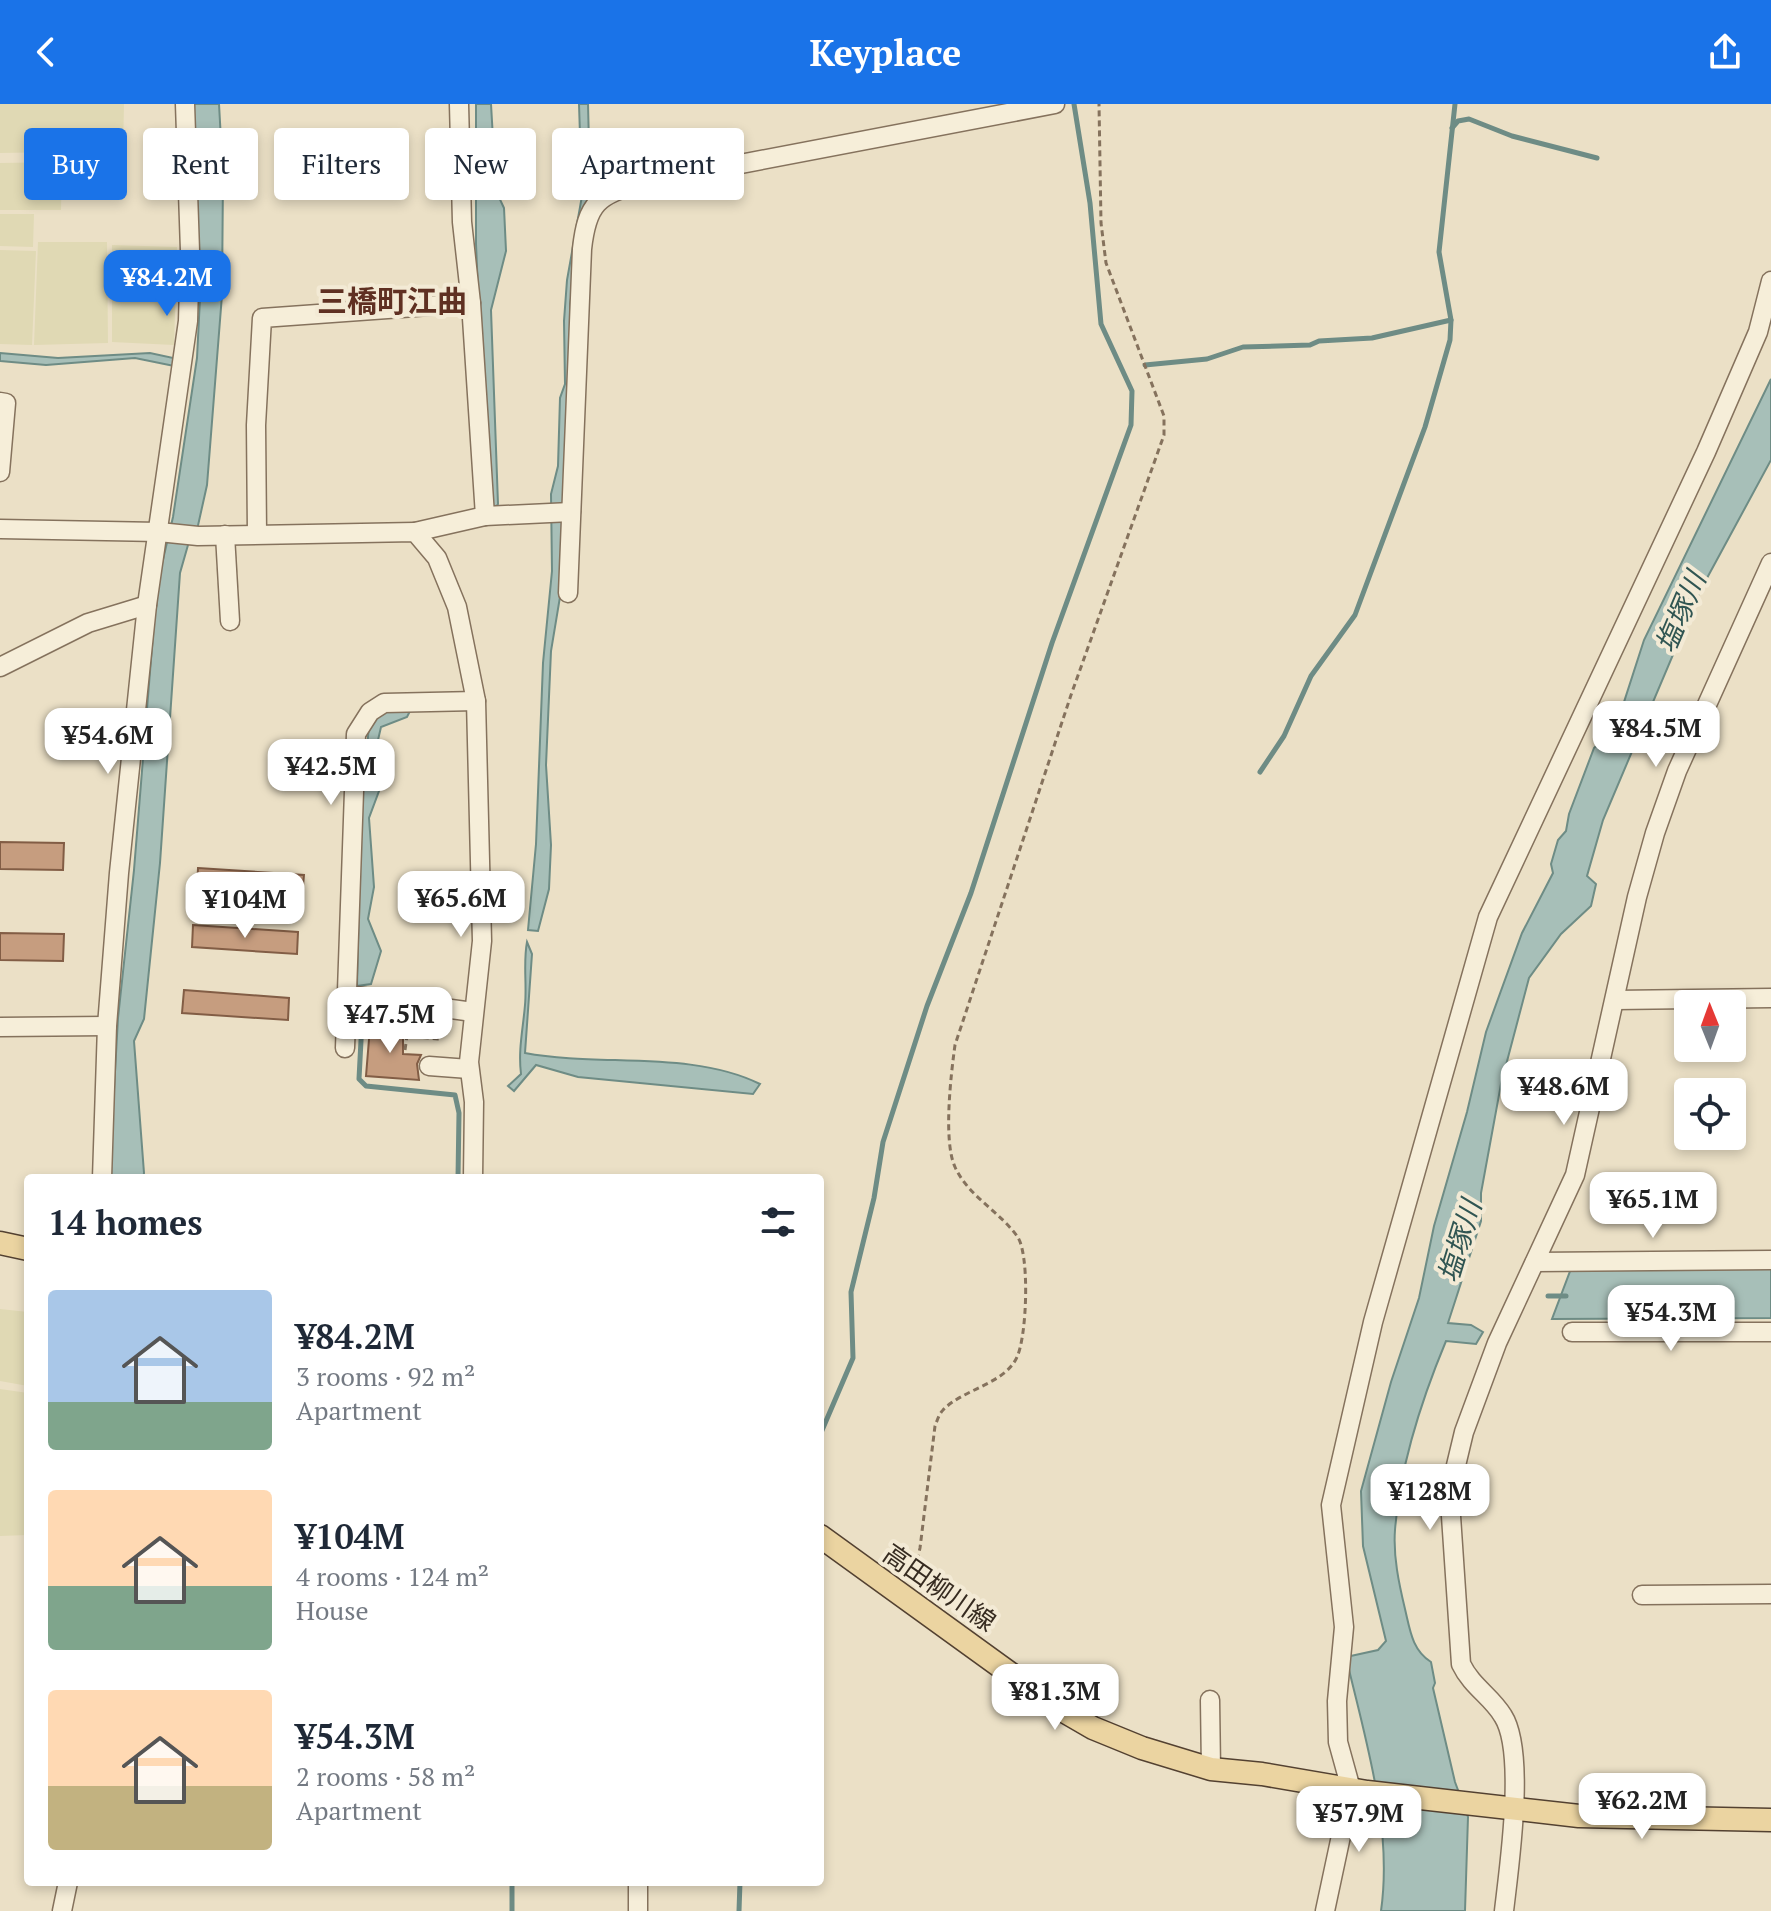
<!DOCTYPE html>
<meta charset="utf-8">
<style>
:root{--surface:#fff;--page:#f2f2f3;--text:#1f2937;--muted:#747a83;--accent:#1a73e8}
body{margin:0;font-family:"PT Serif","Noto Sans JP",serif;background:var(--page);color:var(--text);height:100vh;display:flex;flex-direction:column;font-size:30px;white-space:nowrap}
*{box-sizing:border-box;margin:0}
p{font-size:26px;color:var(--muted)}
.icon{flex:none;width:44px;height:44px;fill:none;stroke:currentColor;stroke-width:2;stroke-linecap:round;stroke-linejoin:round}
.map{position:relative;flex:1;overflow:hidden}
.drawer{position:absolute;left:24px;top:1070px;width:800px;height:712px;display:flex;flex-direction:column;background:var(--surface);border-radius:8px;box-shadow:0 4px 12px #0003}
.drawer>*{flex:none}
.banner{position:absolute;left:24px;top:24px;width:800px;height:72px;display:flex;gap:16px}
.needle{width:52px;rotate:359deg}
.buttons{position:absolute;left:1674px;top:886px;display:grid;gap:16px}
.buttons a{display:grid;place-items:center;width:72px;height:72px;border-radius:8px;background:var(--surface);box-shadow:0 4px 12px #0003;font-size:40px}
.price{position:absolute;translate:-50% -68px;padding:0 18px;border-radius:16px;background:#fff;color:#222;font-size:26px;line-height:52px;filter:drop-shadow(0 2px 4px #0008)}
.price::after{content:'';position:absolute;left:50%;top:48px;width:24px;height:18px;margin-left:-12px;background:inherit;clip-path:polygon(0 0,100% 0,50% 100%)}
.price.selected{background:var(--accent);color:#fff}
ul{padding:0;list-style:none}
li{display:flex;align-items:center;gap:24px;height:200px;padding:0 24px}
li span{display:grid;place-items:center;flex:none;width:224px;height:160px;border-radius:8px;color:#555}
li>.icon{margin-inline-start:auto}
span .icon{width:96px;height:96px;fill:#fffc;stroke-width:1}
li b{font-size:34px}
h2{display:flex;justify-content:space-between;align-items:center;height:96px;padding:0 24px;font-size:34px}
.pill{padding:0 28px;border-radius:8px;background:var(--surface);box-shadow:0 4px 12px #0003;font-size:28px;line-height:72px}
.pill.selected{background:var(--accent);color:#fff}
header{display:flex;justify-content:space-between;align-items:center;height:104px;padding:0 24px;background:var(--accent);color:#fff;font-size:36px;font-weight:600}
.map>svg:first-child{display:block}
.farmland{fill:#e0d9b4}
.water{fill:#a7bfb8;stroke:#6e8c85;stroke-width:2}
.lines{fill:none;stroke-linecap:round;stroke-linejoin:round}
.stream{stroke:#6e8c85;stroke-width:5}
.building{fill:#c69d7f;stroke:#825d45;stroke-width:2}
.minor-casing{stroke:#85725d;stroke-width:21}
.major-casing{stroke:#534131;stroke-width:25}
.path{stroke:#85725d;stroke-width:3;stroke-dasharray:6 4;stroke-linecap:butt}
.minor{stroke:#f6eed9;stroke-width:18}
.major{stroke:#ebd4a1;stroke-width:22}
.labels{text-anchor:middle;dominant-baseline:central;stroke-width:8;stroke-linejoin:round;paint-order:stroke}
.street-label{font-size:26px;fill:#362b20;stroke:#f3ead5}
.water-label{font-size:28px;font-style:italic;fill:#305552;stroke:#f3ead5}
.quarter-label{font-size:30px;font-weight:bold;fill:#5f3022;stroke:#f3ead5}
</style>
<header><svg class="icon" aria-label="back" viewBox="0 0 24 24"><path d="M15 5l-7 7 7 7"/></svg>Keyplace<svg class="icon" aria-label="share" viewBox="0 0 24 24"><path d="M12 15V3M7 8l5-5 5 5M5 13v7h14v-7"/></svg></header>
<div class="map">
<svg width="1771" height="1807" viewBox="0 0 1771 1807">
<rect width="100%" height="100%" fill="#ebe0c6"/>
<!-- farmland -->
<g class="farmland">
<path d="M0,0H124L123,47L0,49Z"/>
<path d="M62,58L61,106H0V59Z"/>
<path d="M0,110H34L33,143L0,142Z"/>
<path d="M38,138H107L108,239L34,241Z"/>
<path d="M112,141L177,143L174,241L112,238Z"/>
<path d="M0,146L36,147L32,241L0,240Z"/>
<path d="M0,1205L28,1208V1282L0,1277Z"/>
<path d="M0,1285L28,1289V1431L0,1432Z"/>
</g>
<!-- water -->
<g class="water">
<path d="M193,0H219L223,72L222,191L207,381L197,426L192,427L180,469L160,759L144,915L134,937L144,1069L143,1074H109L118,914L134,766L157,481L173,413L197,254L200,194Z"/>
<path d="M476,0H491L496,87L504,104L506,147L491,206L498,400L493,409L487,396L476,140Z"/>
<path d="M579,0H588L590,80L570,200V289L560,493L551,547L546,661L551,741L549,785L538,827L528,826L536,740L543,559L552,467L551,390L558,362L560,294L565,280L564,217L567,176L582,92Z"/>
<path d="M0,249L58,254L150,249L178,255L179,263L135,254L46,261L0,257Z"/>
<path d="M1771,275V356L1700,487L1603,716L1587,772L1596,780L1591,802L1561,830L1529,874L1501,980L1481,1089V1117L1448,1219L1471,1221L1483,1228L1476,1240L1446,1237C1421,1297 1400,1361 1395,1426C1393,1452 1399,1480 1405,1505C1410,1526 1412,1546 1431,1558L1435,1579L1433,1584L1455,1678L1468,1713L1465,1807H1381C1393,1722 1365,1635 1346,1553L1378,1546L1386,1537L1363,1442L1361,1387L1391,1278L1419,1194L1434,1122L1467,1008L1486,928L1522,829L1553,769L1551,760L1558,736L1566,727L1569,710L1594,644L1601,637L1617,602L1623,601L1644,536Z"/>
<path d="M381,605H411L407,613L381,623L378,636L379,687L369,714L374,783L368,815L381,847L371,880L357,882L361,709L369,622Z"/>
<path d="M527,838L532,850L525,949C600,963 691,946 760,980L753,990L578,973L536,961L514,987L508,982L521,970C518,946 523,925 525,901C527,880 523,859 527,838Z"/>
<path d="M1572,1162H1771V1214L1552,1215Z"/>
</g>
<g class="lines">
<!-- stream -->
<g class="stream">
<path d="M1452,24L1458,17L1469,15L1512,32L1597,54"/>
<path d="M1145,261L1207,255L1243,243L1310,241L1319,237L1372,234L1451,216"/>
<path d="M1260,668L1284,632L1311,572L1355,511L1425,323L1450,236L1451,216L1439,148L1455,0"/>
<path d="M363,898L359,975L366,982L455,991L459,1009L458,1074"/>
<path d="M1548,1192H1566"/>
<path d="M820,1331L853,1254L851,1188L874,1094L883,1038L927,902L971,789L1052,539L1131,321L1132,287L1101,220L1090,99L1074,0"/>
<path d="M512,1778V1807"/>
<path d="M739,1807L740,1778"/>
</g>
</g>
<!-- building -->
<g class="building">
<path d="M0,738L64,739L63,766L0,765Z"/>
<path d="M198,764L304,771L302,793L197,786Z"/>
<path d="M193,821L298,828L297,850L192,843Z"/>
<path d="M0,829L64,830L63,857L0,856Z"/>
<path d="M184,886L289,894L288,916L182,909Z"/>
<path d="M383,921H400V925H403V950L421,951L417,960L419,976L366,972L370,923L383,924Z"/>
</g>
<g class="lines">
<defs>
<g id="minor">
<path d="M0,298L6,299L0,368"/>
<path d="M485,412L571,408"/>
<path d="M0,425L159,428L198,432L415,428L437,454L457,503L476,597L482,837L469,958L474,998L473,1074"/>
<path d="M415,428L485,412L471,199L462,118L459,0"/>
<path d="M257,430L256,321L262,214L471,199"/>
<path d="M225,431L230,517"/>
<path d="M568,489L582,145C587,99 598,91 641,79L1055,0"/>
<path d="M0,563L88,519L147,501"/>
<path d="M348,891L473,908"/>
<path d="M1615,896L1771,894"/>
<path d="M0,923L107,922"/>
<path d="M345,944L356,630L370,608L384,599L476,597"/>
<path d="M429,962L469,965"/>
<path d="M102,1074L107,922L119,769L147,501L188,217L190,147L185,0"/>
<path d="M1535,1158L1771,1156"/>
<path d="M1572,1228H1771"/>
<path d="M1642,1491L1771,1490"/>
<path d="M1210,1596L1211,1665"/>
<path d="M638,1778V1807"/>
<path d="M62,1807L68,1778"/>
<path d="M1325,1807L1351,1685L1338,1638L1337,1597L1344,1523L1331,1401L1373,1218L1488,813L1706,348L1758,228L1771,177"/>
<path d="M1504,1807C1509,1763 1526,1648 1503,1612C1491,1592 1472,1583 1461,1560L1451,1412L1453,1374L1464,1328L1497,1239L1575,1071L1637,793L1655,729L1677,667L1771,459"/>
</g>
<g id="major">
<path d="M0,1139L28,1145"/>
<path d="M820,1432L1055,1602L1093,1624L1142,1644L1211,1665L1262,1670L1367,1688L1579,1712L1771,1716"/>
</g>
</defs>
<!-- minor casing -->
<use href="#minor" class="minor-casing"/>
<!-- major casing -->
<use href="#major" class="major-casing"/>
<!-- path -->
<g class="path">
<path d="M405,946L407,932L439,935"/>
<path d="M913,1476L920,1444L935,1322C937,1317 939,1310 943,1306C963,1285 1005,1280 1017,1253C1027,1232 1030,1149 1017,1132C999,1107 968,1092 955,1063C943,1037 951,970 955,941L1071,591L1164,331V312L1106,159L1101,119L1099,0"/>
</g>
<!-- minor -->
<use href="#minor" class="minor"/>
<!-- major -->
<use href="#major" class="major"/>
</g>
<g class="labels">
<!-- street labels -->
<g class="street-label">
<text transform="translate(940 1483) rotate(35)">高田柳川線</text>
</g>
<!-- water labels -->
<g class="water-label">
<text transform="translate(1680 508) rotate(-67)">塩塚川</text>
<text transform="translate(1459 1137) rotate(-73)">塩塚川</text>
</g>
<!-- quarter labels -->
<g class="quarter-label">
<text x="392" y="197">三橋町江曲</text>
</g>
</g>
</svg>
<div class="buttons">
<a><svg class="needle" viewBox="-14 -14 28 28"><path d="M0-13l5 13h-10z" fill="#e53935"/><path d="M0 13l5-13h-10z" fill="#747a83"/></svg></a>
<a><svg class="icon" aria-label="locate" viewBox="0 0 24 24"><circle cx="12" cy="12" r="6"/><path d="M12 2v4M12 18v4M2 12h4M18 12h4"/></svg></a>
</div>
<b class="price selected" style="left:167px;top:214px">¥84.2M</b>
<b class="price" style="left:1656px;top:665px">¥84.5M</b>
<b class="price" style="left:108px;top:672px">¥54.6M</b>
<b class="price" style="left:331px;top:703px">¥42.5M</b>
<b class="price" style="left:461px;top:835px">¥65.6M</b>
<b class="price" style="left:245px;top:836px">¥104M</b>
<b class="price" style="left:390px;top:951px">¥47.5M</b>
<b class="price" style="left:1564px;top:1023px">¥48.6M</b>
<b class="price" style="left:1653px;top:1136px">¥65.1M</b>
<b class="price" style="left:1671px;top:1249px">¥54.3M</b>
<b class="price" style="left:1430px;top:1428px">¥128M</b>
<b class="price" style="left:1055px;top:1628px">¥81.3M</b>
<b class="price" style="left:1642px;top:1737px">¥62.2M</b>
<b class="price" style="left:1359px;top:1750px">¥57.9M</b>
<div class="banner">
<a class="pill selected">Buy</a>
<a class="pill">Rent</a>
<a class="pill">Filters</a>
<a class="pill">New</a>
<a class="pill">Apartment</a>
</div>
<section class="drawer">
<h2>14 homes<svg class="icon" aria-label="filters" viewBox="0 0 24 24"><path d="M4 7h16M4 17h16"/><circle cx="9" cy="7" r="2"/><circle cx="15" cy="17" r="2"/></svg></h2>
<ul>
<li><span style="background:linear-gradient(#a9c7e8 70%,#7fa58c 0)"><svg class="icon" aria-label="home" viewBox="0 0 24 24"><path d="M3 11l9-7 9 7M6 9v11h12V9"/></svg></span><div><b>¥84.2M</b><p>3 rooms · 92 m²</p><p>Apartment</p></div></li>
<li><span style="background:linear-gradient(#ffd9b3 60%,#7fa58c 0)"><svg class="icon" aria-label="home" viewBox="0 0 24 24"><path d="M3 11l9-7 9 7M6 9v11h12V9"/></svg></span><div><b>¥104M</b><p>4 rooms · 124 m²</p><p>House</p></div></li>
<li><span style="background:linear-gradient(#ffd9b3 60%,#c2b280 0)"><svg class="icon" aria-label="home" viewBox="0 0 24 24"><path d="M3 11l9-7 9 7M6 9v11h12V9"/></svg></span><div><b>¥54.3M</b><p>2 rooms · 58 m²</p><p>Apartment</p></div></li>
</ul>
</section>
</div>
